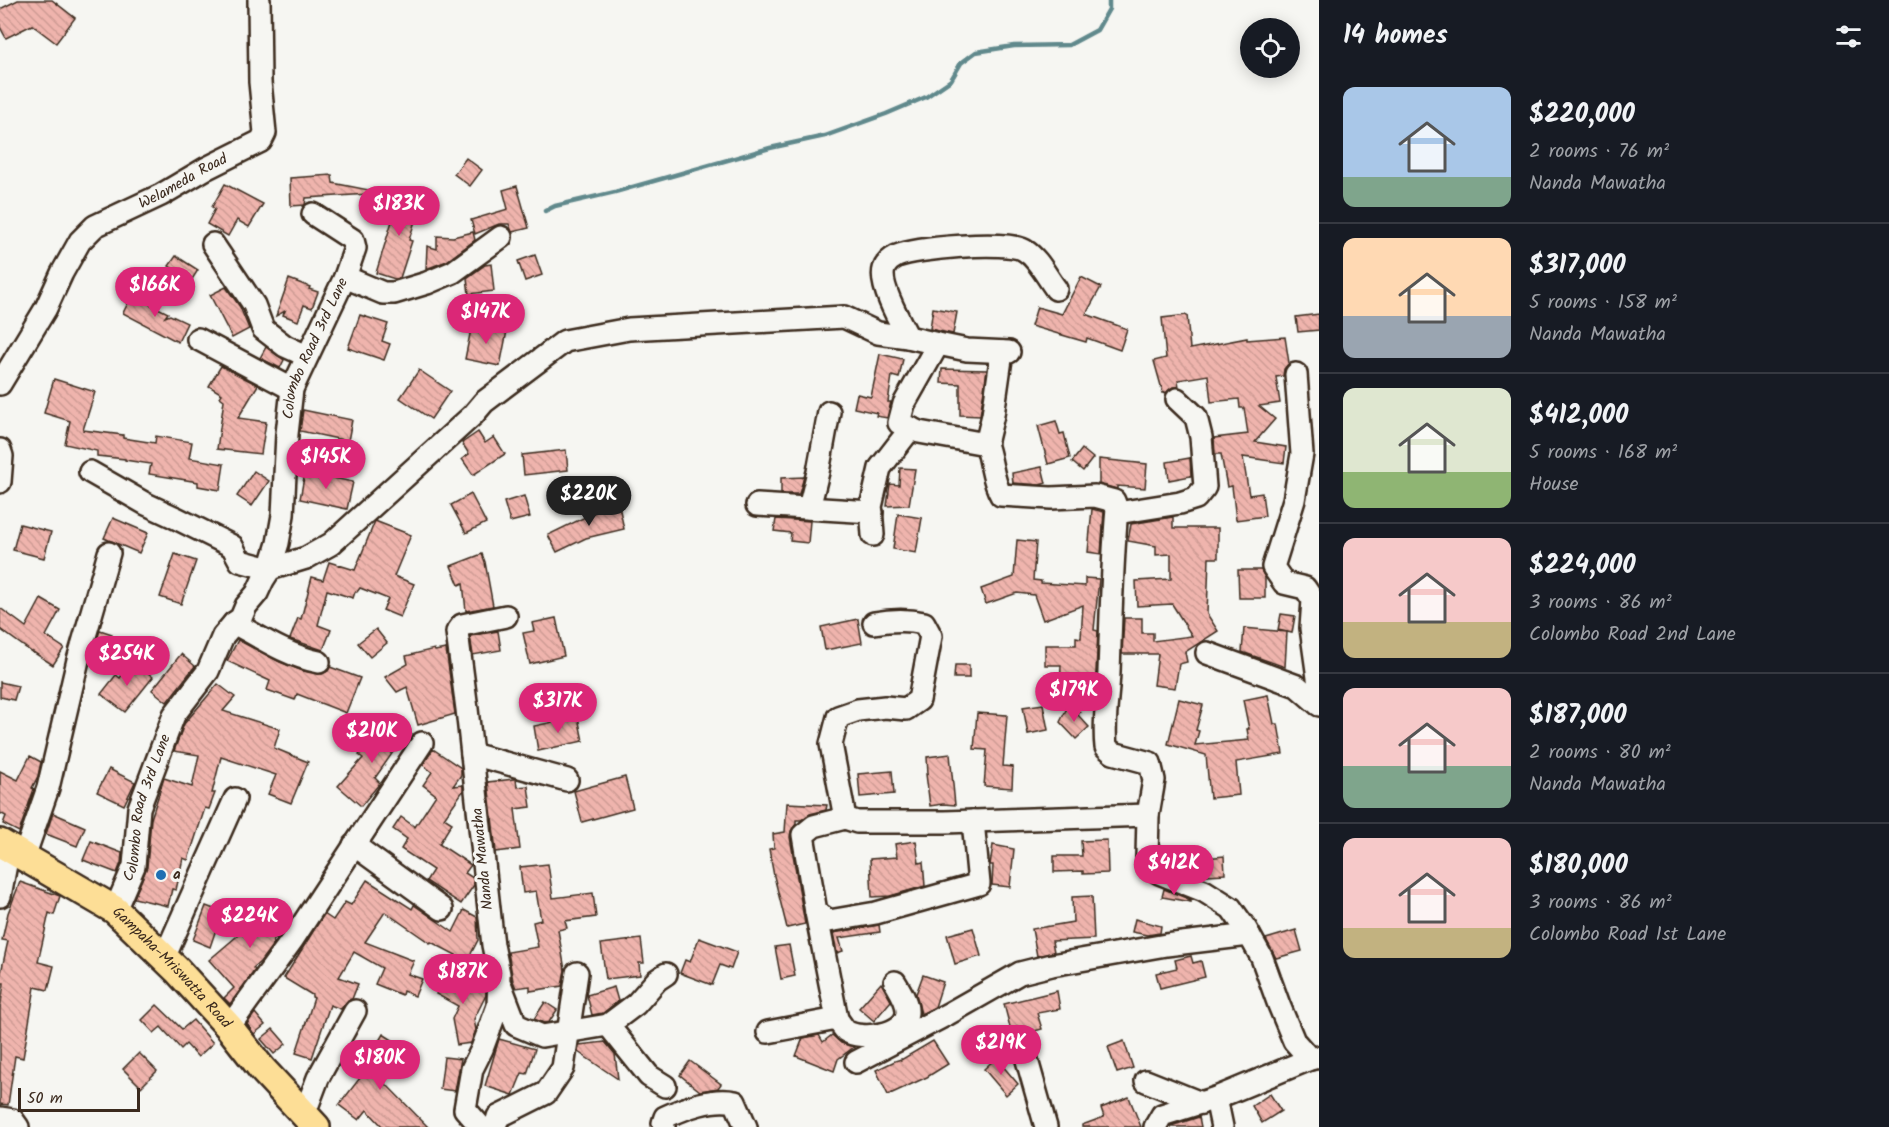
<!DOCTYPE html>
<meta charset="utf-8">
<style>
:root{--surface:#171b24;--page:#242831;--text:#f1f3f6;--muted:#9ea1a6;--line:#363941;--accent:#db2777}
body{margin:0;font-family:Kalam,sans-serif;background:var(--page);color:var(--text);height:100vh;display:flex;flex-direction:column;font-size:22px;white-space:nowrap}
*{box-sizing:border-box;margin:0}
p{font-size:20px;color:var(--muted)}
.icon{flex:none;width:33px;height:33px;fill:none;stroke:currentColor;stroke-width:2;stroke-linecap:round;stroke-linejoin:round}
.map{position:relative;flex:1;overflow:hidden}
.panel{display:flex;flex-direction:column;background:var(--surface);width:570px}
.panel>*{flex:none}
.controls{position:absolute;left:1240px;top:18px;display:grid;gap:12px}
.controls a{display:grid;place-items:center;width:60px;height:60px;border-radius:50%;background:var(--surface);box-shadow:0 3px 15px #0003;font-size:30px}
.scale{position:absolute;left:18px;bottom:15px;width:122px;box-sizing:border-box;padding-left:6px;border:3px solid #3b2a1e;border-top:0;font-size:16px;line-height:21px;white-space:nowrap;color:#3b2a1e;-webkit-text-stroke:4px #f6f6f2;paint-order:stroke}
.price{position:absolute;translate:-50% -51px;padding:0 14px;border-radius:21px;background:var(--accent);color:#fff;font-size:20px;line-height:39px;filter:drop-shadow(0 2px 3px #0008)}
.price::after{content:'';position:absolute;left:50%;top:36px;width:18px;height:14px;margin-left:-9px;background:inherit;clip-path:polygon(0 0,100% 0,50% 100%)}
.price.selected{background:#222;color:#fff}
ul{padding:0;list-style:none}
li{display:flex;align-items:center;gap:18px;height:150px;padding:0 24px}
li+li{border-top:2px solid var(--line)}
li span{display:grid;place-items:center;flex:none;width:168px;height:120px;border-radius:12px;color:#555}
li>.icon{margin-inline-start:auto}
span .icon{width:72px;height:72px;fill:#fffc;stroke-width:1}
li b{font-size:26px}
h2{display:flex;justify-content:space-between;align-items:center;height:72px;padding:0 24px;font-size:26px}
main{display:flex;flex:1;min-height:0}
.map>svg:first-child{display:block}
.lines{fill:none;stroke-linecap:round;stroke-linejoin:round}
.stream{stroke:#61898c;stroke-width:4.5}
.building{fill:url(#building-back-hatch);stroke:#3b2a1e;stroke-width:1.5}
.minor-casing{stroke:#3b2a1e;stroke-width:26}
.major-casing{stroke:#3b2a1e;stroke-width:32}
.minor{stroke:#f6f6f2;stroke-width:21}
.major{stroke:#fdde96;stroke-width:27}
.poi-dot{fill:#1f6fb2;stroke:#f6f6f2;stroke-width:2}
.labels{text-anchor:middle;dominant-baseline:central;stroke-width:6;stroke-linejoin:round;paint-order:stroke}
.street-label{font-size:15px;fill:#3b2a1e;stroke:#f6f6f2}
.poi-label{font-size:15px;font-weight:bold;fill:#3b2a1e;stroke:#f6f6f2;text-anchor:start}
</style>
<main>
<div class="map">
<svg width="1319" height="1127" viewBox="0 0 1319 1127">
<defs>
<pattern id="building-back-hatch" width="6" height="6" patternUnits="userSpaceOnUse" patternTransform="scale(1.5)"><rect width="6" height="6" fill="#efb4ad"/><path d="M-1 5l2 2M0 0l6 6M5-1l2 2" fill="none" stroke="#ce9b94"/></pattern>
</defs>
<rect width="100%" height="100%" fill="#f6f6f2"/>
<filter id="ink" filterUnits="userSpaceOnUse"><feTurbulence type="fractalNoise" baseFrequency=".0167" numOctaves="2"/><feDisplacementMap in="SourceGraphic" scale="12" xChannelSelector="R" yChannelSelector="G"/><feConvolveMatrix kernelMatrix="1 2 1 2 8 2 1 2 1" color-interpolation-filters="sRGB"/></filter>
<g filter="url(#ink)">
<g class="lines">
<!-- stream -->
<path class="stream" d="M545,211L555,206L615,192L770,148L825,136L886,114L926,97L951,80L961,63L976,52L1014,46L1069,45L1097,30L1109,9V0"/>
</g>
<!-- building -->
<g class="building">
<path d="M18,0H52L75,18L56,43L32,25L6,38L0,27V9Z"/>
<path d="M466,158L482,170L470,186L454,174Z"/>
<path d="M332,175L333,183L369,190V194L306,198L305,205L291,206L290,178Z"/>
<path d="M225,184L263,204L249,227L237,220L228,236L207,224L215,209L212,207Z"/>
<path d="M517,186L529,228L512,232L509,224H499L475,234L471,220L508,209L503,190Z"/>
<path d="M401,192L422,199L409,240L412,241L400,278L395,279L376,273Z"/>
<path d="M473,232L475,240L447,261L426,269L427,246L437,249V236L453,237Z"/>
<path d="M535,255L542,275L525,281L518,261Z"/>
<path d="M176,256L198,270L191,281L188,279L183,287L169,278L175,270L169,266Z"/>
<path d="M491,264L494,291L469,294L467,278L485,265Z"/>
<path d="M1081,277L1101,287L1086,314L1127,329L1120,350L1087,338L1086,342L1031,326L1037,307L1062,314Z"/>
<path d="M289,279L310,287L309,289L318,292L312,308L304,305L298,321L283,315L285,311L276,316Z"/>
<path d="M226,287L240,307L249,329L232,338L210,295Z"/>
<path d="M132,295L168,313L165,317L170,315L187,323L178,342L123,313Z"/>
<path d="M933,308L957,312L953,334L930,329Z"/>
<path d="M1319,314V330L1298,332L1296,317Z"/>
<path d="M360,315L388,324L382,341L390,344L384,360L348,348Z"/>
<path d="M1187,315L1190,349L1247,338V340L1285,337L1289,363L1284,369L1283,376L1276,377L1280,403L1259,406L1275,419L1255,442L1286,447L1284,463L1243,457L1249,495L1262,493L1265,516L1236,520L1232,486L1227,487L1221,454H1215L1214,438L1248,434L1244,408H1240L1239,399L1211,402L1208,375L1178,380L1179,387H1173L1167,392L1163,393L1154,361L1166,358L1162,318Z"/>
<path d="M472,324L507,331L500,366L465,359Z"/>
<path d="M266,347L284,360L280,368L260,358Z"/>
<path d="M880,354L903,359L899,378L892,376L888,402H891L887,418L876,416L877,413L854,408L857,394L871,397Z"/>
<path d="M221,366L258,385L238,418L266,422L261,454L217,449L224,400L220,397L222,394L209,386Z"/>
<path d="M942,369L987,370L980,416L960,415V384L941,383Z"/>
<path d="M419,370L450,391L431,419L400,398Z"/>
<path d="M54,379L95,392L83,430L123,435V438L155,443L156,436L192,442L189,458L224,464L220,490L198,486V482L149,474L151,464L125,460V459L97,456V451L65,444L70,421L44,413Z"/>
<path d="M303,410L352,420L348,441L300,431Z"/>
<path d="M1056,421L1060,434L1064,433L1070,458L1048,464L1038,426Z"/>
<path d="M478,432L485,443L494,437L505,454L473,475L462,459L469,454L462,443Z"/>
<path d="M1082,449L1093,458L1083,471L1072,462Z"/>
<path d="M566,450L568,470L524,475L522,455Z"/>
<path d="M1190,458L1191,476L1169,480L1167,462Z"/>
<path d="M1099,459L1147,464L1145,488L1117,486V489L1099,484Z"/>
<path d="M1042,467L1046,483L1040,485L1013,483L1012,473Z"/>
<path d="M900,468L915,469L909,505L887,506L890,484L899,485Z"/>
<path d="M254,471L269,481L252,506L237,496Z"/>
<path d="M305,472L353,482L347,509L300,499Z"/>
<path d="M804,477L799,494H781V478Z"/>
<path d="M471,494L486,523L466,533L451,505Z"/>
<path d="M524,496L530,517L510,522L504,502Z"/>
<path d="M618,501L624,529L586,538L557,552L548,535Z"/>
<path d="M1092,509L1104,512L1101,554L1088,552Z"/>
<path d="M898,514L922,518L916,553L893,549Z"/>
<path d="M1173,517V528H1218V558H1209L1207,614L1218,631L1185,652L1187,662L1179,664L1175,688L1154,685L1158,654H1122L1124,618H1142V633H1153V641L1192,636L1172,604L1137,606L1136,581L1171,579V554L1156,555V546L1128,541L1131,524Z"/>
<path d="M113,518L148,533L139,553L104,538Z"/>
<path d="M776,519L810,521L808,543L790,541L791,533L774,531Z"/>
<path d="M375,521L411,535L394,576L414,584L400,617L383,610L388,599L360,588L357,592H355L353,598L327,590L318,625L331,630L323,650L290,639L298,618L301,619L312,577L323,580L329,562L355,570Z"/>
<path d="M20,524L51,532L44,558L13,550Z"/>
<path d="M1017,540L1036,542L1033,580L1041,581V583L1085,586V578L1099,579L1094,630L1098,631L1095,691L1060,689L1061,665H1045V645H1076V637L1081,638L1083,605L1043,620L1034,595L1017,593L986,604L981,589L1014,577Z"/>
<path d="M175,554L196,561L181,604L160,597Z"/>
<path d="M482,554L485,562L493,606L466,611L463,583L459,585L451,566Z"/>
<path d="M1238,570H1261L1265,578V598H1239Z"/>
<path d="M41,599L60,610L46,636L64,648L53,665L33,652V653L0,629V608L26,627Z"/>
<path d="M1281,614L1295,616L1292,633L1278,630Z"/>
<path d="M556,618L564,656L530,664L523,633L534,631L532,623Z"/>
<path d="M858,619L862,643L825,650L821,627Z"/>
<path d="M1244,628L1287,632L1285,667L1242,652Z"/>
<path d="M376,629L387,643L370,657L358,643Z"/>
<path d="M100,630L112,634L102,661L92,658Z"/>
<path d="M498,631L501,650L473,655L470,636Z"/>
<path d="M238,640L280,662L303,671L322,674L328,671L330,667L360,678L346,713L297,694L295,700L267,690L270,681L227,661Z"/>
<path d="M434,649L435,651L446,649L455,714L418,725L407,687L397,692L385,677L408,664L406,656Z"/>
<path d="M181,654L195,666L167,702L152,690Z"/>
<path d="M133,661L153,677L125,712L101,694L116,675L120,678Z"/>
<path d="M955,665H969V678H954Z"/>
<path d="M0,682L18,686L14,700L0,697Z"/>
<path d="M218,684L235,697L223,711L280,729L274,748L308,762L291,803L268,794L276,775L221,757L212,793H215L209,809L205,808L188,860L183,858L176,890L172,889L168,906L134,898L147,867L151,819L164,778L192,787L199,755L174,751L184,724Z"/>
<path d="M1268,695L1274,724H1278L1283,754L1236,762L1239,795L1210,798L1206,755L1168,744L1179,699L1203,705L1196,730L1199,731L1195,745L1249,740L1247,729H1249L1243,700Z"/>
<path d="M1043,704L1048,730L1028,734L1023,707Z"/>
<path d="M1068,706L1080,712L1078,715L1089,727L1076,739L1060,722Z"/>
<path d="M977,713L1007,715L1003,766L1013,767L1012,788L984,786L987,750L974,749Z"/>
<path d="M578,717L583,741L538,751L534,726Z"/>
<path d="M384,721L405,735L375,778L380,783L361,806L338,786L363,758L359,755Z"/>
<path d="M433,749L461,768V775L453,786L463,785V791L444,818L452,823L439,844L471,865L465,873L473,878L474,885L461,904L426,881L433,870L401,849L407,839L393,829L401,817L415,827L436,795L423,785L432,772L423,765Z"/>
<path d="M950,754L955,805L943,804L930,806L926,774H928L927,757Z"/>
<path d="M30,756L41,762L38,776L32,788L34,789L19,832L3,824L6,816L0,813V771L18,780Z"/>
<path d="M109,769L135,782L124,805L97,792Z"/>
<path d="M892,771L894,794L860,797L858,774Z"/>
<path d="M625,777L633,808L582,822L574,791Z"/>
<path d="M514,779H516L517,787L528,786L531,807L515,809L520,849L496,852L488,782Z"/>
<path d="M787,803L827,805L826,810L810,814L801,820H796V824L791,831L790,837L805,924L787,928L774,876L769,849L774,848L773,834L785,832Z"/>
<path d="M53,813L85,827L77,846L46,834Z"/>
<path d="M1107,840L1108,873L1083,874V871L1054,872V856H1082L1081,841Z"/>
<path d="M91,841L122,853L121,863L117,873L83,860Z"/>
<path d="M916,841L919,863L923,862L925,886L890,896L872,897L870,859L897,857L895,844Z"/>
<path d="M993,845L1014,849L1010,887L992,885L993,865H990Z"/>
<path d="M1224,856L1225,874L1207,875L1206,858Z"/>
<path d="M548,864L553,898L593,893L596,917L565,921L567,928L558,930L565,970L562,986L530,991V986L516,988L513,981L508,952L538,947L533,922L541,920L536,891L523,893L520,867Z"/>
<path d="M367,880L412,909L414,905L453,932L464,910L477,917L478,940L464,967L453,960L456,955L431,942L430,943L385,912L365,942L414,961L408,974L422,979L415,996L403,991L402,995L375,984L382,968L354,952L339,977L358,984L352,999L348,1000L341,1009L330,1005L312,1058L296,1053L314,998L312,997V995L284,978L324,914L333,920L345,902L351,905Z"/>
<path d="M20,882L60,896L54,915L49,913L38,962L54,966L48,990L35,987L23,1058L15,1056L8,1105L0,1104V1009L4,983H0V977L8,941L2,940L8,913Z"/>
<path d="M1164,889L1191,900V902L1162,897Z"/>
<path d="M1092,896L1094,939L1052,941L1054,952L1037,956L1032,929L1073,922L1072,897Z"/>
<path d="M277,902L291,919L279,936L273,941L274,943L260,962L253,968L255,970L230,1004L224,998L234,988L209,960Z"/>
<path d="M206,906L222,912L210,947L193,940Z"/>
<path d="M1135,919L1161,926L1160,933L1147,935L1132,932Z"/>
<path d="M879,925L880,932L839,938L843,951L837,953L833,933Z"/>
<path d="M973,928L981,956L955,964L947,935Z"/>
<path d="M1296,930L1302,951L1276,958L1266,939Z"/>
<path d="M699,938L737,952L731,969L720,965L712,985L680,973L685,960L690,962Z"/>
<path d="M641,939L644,963H639L640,975L606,979L601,944Z"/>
<path d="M789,945L795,976L781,979L775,947Z"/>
<path d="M1191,956L1193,963L1201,961L1205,977L1160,988L1156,973L1177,968L1175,960Z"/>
<path d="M447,973L486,988V995L474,1019L476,1030L471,1043L457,1045L452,1019L458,1006L436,994Z"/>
<path d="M923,975L943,982L935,1007L921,1014L916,994Z"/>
<path d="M881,983L891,1001L874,1021L859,1008Z"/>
<path d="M614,987L618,1001L603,1013L592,1015L587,995Z"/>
<path d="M1057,991L1060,1009L1037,1013L1042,1029L1031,1032L1025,1027H1018L1011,1031L1004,1004Z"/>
<path d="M545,1002L557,1010L549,1022L544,1023L534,1019Z"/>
<path d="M157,1005L182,1029L193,1020L213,1043L198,1057L186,1044L181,1049L161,1027L154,1033L142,1020Z"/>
<path d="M255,1013L265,1025L254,1034L247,1024Z"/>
<path d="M273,1029L286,1044L274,1054L261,1039Z"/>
<path d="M383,1034L402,1046L382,1080L428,1127H383L367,1110L359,1120L339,1105L370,1065L366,1063Z"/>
<path d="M819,1035L823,1042L832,1035L841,1043L854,1047L838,1059L834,1071L796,1056L803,1038Z"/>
<path d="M499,1039L535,1049L527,1074L522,1073L513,1095L485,1086Z"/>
<path d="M933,1041L948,1064L927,1077L888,1095L876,1070L895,1061L901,1059V1060Z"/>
<path d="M1124,1041L1133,1068L1117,1073L1108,1047Z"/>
<path d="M605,1042L615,1054L618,1079L578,1052L579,1045Z"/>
<path d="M139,1053L157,1071L141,1087L123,1069Z"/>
<path d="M444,1057L461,1059L455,1091L440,1089Z"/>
<path d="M996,1058L1018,1084L1006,1095L984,1069Z"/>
<path d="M690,1061L721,1084L718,1088L700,1091L680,1075Z"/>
<path d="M1270,1094L1281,1111L1262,1123L1252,1106Z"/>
<path d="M1129,1097L1141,1127H1082V1125L1104,1117L1101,1108Z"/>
<path d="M1199,1117L1201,1127H1170L1171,1126Z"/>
</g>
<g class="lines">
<defs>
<g id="minor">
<path d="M313,214L353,240L355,248L345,277"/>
<path d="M213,244L254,305L263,329L285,346L307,356"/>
<path d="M1056,289C1046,276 1038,258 1024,250C1006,240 916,248 897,256C891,259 886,263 884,269C879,285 900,322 908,337L938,344L904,404L899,423L919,432L986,444C992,460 992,480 1001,495L1051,498L1095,496L1114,501L1117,509C1112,564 1111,618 1109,672C1108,698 1103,721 1106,747L1113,753L1150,763L1154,780L1148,815L1147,857L1159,873L1204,891L1231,908L1246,929L1262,958L1279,1005L1294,1041L1310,1059"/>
<path d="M198,339L292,389"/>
<path d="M938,344L967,350L1009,352"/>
<path d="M1296,374L1302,454L1294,500L1273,567L1284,583L1305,588L1313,600L1311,628L1319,685"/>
<path id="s1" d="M0,384L46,308L62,273L80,241L95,226L161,195L205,169L261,141L265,133L260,82L259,0"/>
<path d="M986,444L993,415L1002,352"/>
<path d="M0,450L2,456L0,482"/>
<path d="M90,472L146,504L174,517L232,546L240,561L270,569L306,558L331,544L473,415L484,402L565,341L629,329L844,317L878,333L908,337"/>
<path d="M757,505L872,512"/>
<path d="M809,508L818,472L829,412"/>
<path d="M1117,513L1180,503L1196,498L1205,487L1201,437L1196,417L1177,399"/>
<path d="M873,535L871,507L880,468L911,428"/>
<path d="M234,623C261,638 288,656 319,662"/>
<path d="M874,623C891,620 906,619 924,623L931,636L919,700L906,709L885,707L858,710L838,717L831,744L845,818L857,822H945L1148,815"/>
<path d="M1207,653L1297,686L1319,705"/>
<path d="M472,754L567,780"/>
<path d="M845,818L814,826L803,835L816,912L829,921L876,913L979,884L973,821"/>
<path d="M354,845L442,909"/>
<path d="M24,857L48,788L78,660L109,553"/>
<path d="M0,896L9,848"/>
<path id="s2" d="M115,910L134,866L139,808L174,715L208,671L223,636L234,623L241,618L246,606L257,593L263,580L270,569L278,543L283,515L287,434L292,389L345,277L383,293H394L427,283L453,272L501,237"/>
<path d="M164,958L235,799"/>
<path d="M501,986L516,1025L542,1036L608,1025L636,1004L657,980L666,974"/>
<path d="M837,1019C840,1023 843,1028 846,1031C861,1041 906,1035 907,1013C908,1002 900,991 895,982"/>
<path d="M608,1025L649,1076L665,1086"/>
<path d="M229,1027L293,939L422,743"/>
<path d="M768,1032L837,1019L816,912"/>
<path d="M1021,1039L1046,1127"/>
<path d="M856,1062L948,1014L1020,973L1052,965L1166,945L1249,935"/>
<path d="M1146,1081L1201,1103"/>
<path d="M1216,1098L1222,1127"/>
<path d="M304,1115L318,1078L355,1011"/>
<path d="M0,1118L13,1120L18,1127"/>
<path d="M481,1127L465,1109L472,1069L482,1049L498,1006L499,974L493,945L467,709L457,632L462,625L506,616"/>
<path d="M495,1127L498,1117L546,1093L563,1068L577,973"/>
<path d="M664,1127L663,1123L665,1117C685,1108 712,1097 735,1102L746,1127"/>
<path d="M1155,1127L1162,1115L1216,1098L1310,1059L1319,1057"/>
</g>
<g id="major">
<path id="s3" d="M0,843L115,910L177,970L229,1027L262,1069L316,1127"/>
</g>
</defs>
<!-- minor casing -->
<use href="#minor" class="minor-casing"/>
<!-- major casing -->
<use href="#major" class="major-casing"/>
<!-- minor -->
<use href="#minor" class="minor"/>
<!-- major -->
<use href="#major" class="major"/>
</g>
</g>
<!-- markers -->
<circle class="poi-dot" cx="161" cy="875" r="6"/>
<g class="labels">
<!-- street labels -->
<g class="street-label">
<text stroke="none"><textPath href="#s1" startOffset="284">Welameda Road</textPath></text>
<text stroke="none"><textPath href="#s2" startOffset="610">Colombo Road 3rd Lane</textPath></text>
<text stroke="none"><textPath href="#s2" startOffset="108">Colombo Road 3rd Lane</textPath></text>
<text transform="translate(483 859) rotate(-96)">Nanda Mawatha</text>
<text stroke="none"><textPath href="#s3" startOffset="214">Gampaha-Mriswatta Road</textPath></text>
</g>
<!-- poi labels -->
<g class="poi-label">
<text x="173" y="875">a</text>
</g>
</g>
</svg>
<div class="controls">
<a><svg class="icon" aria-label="locate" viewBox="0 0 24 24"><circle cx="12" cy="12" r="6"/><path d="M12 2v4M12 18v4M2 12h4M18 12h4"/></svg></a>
</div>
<div class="scale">50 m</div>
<b class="price" style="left:399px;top:237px">$183K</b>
<b class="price" style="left:155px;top:318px">$166K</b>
<b class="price" style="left:486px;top:345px">$147K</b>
<b class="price" style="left:326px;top:490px">$145K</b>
<b class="price selected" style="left:589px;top:527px">$220K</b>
<b class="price" style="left:127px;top:687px">$254K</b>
<b class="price" style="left:1074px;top:723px">$179K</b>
<b class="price" style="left:558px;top:734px">$317K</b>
<b class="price" style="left:372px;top:764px">$210K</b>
<b class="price" style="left:1174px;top:896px">$412K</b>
<b class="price" style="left:250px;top:949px">$224K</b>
<b class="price" style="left:463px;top:1005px">$187K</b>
<b class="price" style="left:1001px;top:1076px">$219K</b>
<b class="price" style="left:380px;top:1091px">$180K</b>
</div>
<section class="panel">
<h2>14 homes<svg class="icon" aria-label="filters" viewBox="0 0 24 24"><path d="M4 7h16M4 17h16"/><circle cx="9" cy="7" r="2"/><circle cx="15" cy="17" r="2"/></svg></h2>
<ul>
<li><span style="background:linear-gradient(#a9c7e8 75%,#7fa58c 0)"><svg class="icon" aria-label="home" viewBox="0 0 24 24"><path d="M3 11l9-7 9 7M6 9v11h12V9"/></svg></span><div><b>$220,000</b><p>2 rooms · 76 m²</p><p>Nanda Mawatha</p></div></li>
<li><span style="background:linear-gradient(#ffd9b3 65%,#9aa5b1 0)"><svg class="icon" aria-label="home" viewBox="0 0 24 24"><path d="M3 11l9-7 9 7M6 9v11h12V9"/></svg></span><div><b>$317,000</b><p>5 rooms · 158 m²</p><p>Nanda Mawatha</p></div></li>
<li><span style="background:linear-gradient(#dfe7d0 70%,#8fb573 0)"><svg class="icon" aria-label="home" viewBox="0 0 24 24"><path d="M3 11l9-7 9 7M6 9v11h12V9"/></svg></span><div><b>$412,000</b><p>5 rooms · 168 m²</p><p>House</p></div></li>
<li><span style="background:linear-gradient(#f6c9c9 70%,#c2b280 0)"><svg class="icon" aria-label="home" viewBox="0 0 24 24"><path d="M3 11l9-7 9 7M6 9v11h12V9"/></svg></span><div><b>$224,000</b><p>3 rooms · 86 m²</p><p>Colombo Road 2nd Lane</p></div></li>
<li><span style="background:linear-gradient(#f6c9c9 65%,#7fa58c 0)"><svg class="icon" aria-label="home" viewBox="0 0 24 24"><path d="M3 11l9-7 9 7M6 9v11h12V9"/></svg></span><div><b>$187,000</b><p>2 rooms · 80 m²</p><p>Nanda Mawatha</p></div></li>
<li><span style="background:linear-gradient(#f6c9c9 75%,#c2b280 0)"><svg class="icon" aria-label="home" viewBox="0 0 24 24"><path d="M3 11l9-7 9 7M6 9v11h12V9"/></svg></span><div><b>$180,000</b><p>3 rooms · 86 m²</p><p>Colombo Road 1st Lane</p></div></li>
</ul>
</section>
</main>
